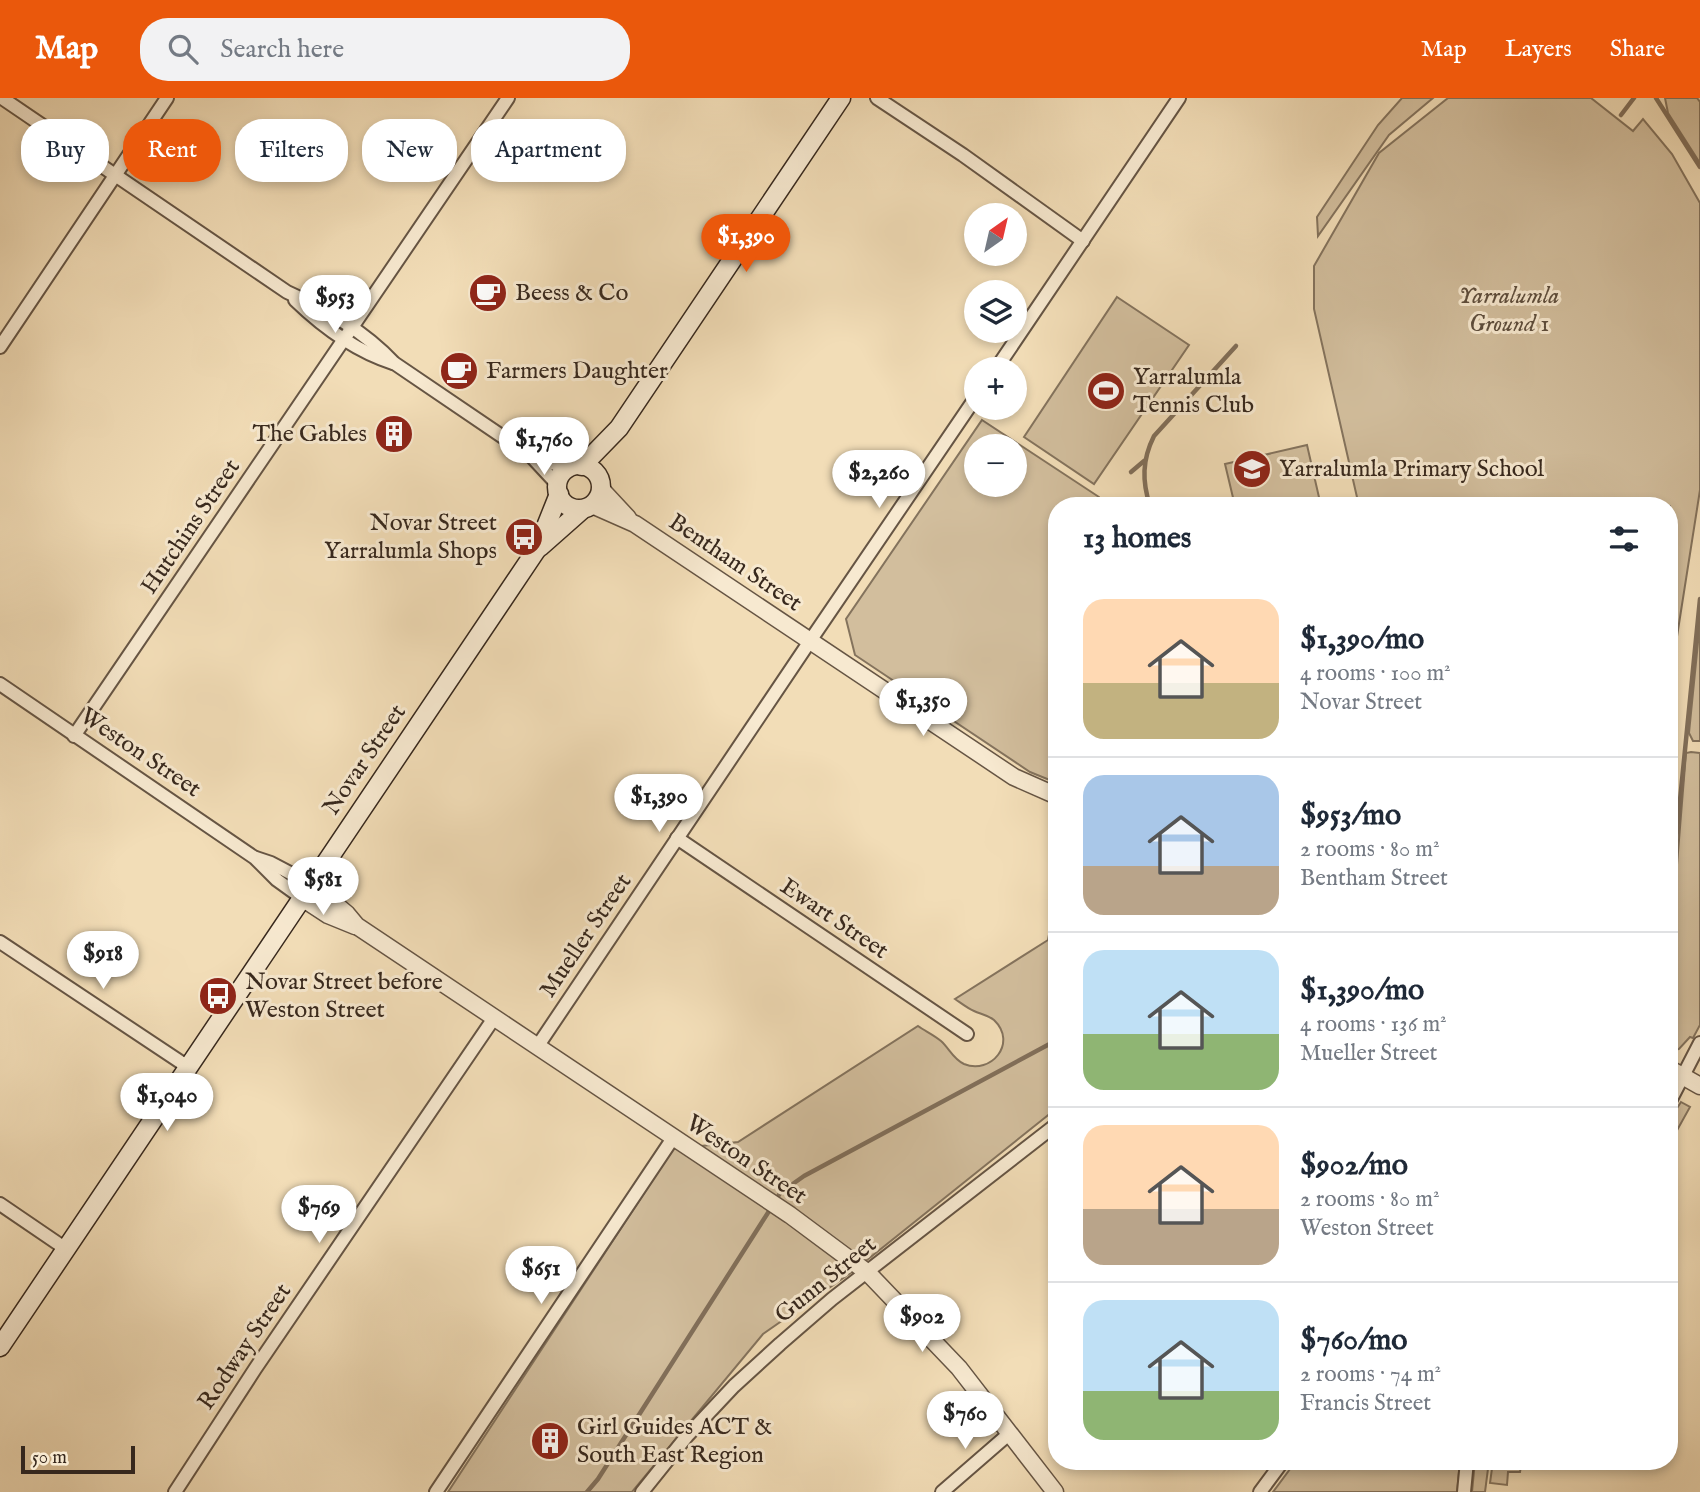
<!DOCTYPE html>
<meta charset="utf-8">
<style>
:root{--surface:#fff;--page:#f2f2f3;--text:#1f2937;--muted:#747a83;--line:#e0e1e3;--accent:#ea580c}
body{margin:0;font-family:"IM FELL English",serif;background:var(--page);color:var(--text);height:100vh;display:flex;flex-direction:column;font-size:26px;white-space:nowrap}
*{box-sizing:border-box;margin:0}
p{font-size:23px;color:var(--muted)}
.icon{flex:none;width:38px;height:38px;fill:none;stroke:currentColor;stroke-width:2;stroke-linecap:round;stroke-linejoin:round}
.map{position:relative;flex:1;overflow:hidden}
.panel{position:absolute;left:1048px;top:399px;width:630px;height:973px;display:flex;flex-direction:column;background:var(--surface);border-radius:28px;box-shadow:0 4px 10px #0003}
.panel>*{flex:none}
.banner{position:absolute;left:21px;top:21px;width:665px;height:63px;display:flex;gap:14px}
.needle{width:46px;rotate:34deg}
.tools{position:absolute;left:964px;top:105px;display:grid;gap:14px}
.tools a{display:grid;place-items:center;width:63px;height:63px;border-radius:50%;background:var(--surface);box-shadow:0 4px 10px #0003;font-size:35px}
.scale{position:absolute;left:21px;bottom:18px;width:114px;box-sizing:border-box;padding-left:7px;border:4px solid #37281d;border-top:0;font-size:19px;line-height:24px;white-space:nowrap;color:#37281d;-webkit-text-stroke:5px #f7e9d0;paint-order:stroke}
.price{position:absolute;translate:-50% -60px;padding:0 16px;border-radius:24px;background:#fff;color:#222;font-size:23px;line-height:46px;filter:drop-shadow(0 2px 4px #0008)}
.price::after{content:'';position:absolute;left:50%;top:42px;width:21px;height:16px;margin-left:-10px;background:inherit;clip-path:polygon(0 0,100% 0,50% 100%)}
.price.active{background:var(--accent);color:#fff}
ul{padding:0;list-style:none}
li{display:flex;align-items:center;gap:21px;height:175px;padding:0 35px}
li+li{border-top:2px solid var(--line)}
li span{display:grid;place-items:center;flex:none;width:196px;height:140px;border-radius:21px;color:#555}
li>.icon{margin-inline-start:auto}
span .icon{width:84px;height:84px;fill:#fffc;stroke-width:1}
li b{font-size:30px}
h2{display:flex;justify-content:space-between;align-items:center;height:84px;padding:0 35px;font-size:30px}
.chip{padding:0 24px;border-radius:28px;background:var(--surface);box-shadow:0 4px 10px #0003;font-size:24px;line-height:63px}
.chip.active{background:var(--accent);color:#fff}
header{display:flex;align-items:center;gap:42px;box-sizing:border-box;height:98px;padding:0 35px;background:var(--accent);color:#fff}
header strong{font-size:33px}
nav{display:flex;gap:38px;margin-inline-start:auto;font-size:24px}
.search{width:490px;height:63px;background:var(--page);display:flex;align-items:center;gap:18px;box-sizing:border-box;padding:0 24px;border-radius:28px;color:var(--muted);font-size:26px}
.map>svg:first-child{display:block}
.green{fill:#d2be9d;stroke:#84735d;stroke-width:2;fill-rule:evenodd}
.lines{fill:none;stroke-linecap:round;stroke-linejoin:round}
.stream{stroke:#816f5a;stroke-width:4.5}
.minor-casing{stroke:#654;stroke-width:16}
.tertiary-casing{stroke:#654;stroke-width:19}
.secondary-casing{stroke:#37281d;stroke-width:21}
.minor{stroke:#f7e9d0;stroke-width:12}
.tertiary{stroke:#f7e9d0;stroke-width:16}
.secondary{stroke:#f7e9d0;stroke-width:18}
.labels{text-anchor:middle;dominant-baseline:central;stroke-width:6;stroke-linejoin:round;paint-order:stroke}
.poi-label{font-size:24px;fill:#37281d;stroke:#f7e9d0;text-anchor:start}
.park-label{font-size:24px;font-style:italic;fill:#5e4e3d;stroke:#f7e9d0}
.street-label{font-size:24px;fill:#37281d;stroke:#f7e9d0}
</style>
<header>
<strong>Map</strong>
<div class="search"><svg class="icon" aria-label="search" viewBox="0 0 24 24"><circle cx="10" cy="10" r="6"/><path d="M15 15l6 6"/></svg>Search here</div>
<nav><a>Map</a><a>Layers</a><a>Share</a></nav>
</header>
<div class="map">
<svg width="1700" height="1394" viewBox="0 0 1700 1394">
<rect width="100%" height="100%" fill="#f2ddb7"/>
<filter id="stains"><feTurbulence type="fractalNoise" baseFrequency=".00286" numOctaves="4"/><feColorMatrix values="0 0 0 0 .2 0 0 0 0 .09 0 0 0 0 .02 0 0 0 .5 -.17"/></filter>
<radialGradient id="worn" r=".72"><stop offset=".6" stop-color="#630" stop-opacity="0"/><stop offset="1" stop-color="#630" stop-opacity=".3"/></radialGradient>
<!-- green -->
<g class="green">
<path d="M1402,0H1433L1389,37L1318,138L1317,119L1378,27Z"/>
<path d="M1448,0H1591L1633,33L1643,21L1672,56L1700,105V392L1670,583V408H1359L1314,211V168L1379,55Z"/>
<path d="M1665,0H1697L1700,4V65L1668,15Z"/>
<path d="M1117,199L1189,247L1094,386L1024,339Z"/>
<path d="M982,322L1099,399L1101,408H1057V685L1030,674L855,557L846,521ZM976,348H1015V387H976Z"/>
<path d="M1307,347L1321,408H1235L1225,366Z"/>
<path d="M1700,524V643H1693L1689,635Z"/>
<path d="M1691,654L1700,655V927L1693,940L1690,939L1679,951L1670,954V820L1676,779L1686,655Z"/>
<path d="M1057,793V1010L852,1174L763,1236L632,1394H448L673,1051L738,1044L918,928C925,933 934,937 941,943C949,950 953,961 964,966C991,977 1018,945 994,922C988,917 980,916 974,913C967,910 961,905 955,901L1048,842Z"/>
<path d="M1681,1004L1690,1009L1670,1045V1021Z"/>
<path d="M1296,1363H1460L1457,1394H1273Z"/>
<path d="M1475,1363H1489L1485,1394H1472Z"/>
<path d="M1493,1363H1522L1520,1374H1508L1507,1387L1490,1385Z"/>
</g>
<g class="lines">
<!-- stream -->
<g class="stream">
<path d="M1656,0L1700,69"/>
<path d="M1621,17L1634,0"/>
<path d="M1131,374L1144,363"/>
<path d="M1150,408C1142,383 1142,362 1154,338L1236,248"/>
<path d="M1670,803L1700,501"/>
<path d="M776,1102L780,1095L804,1078L1057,942"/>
<path d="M587,1394L598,1381L771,1110"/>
</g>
<defs>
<g id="minor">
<path d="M2,0L287,194C327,212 364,233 394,265L531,358L557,386"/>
<path d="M877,0L963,57L1083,143"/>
<path d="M295,202C324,230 355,253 393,265"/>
<path d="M0,249L167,0"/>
<path d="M996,271L1179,0"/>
<path d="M534,359L567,370"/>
<path d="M0,586L255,760L277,782L302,800"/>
<path d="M74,638L508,0"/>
<path d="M677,740L967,936"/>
<path d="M256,760L271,765L311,786"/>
<path d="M0,844L188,969"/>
<path d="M537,949L810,543L976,299"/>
<path d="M1670,1003L1700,945"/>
<path d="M0,1106L66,1151"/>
<path d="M175,1394L255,1271L494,920"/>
<path d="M436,1394L673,1040"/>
<path d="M642,1394L687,1338L734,1288L780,1246L832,1201L1057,1026"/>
<path d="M942,1394L1010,1335"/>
<path d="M1260,1394L1283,1363"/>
<path d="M1464,1394L1467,1363"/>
</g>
<g id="tertiary">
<path d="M601,391L628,420"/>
<path d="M592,407L635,426L1014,679L1057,698"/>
<path d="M311,786L347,816L357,828L790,1117L868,1175L959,1270L1055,1394"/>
<path d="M302,800L328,817L355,828"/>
<path d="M1670,971L1700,988"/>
</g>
<g id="secondary">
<circle cx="579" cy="389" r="22"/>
<path d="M582,368L619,330L841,0"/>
<path d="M540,449L583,411"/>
<path d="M0,1249L537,451L559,396"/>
</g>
</defs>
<!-- minor casing -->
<use href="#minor" class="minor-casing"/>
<!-- tertiary casing -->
<use href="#tertiary" class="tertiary-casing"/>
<!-- secondary casing -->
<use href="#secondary" class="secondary-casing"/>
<!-- minor -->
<use href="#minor" class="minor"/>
<!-- tertiary -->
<use href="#tertiary" class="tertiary"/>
<!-- secondary -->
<use href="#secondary" class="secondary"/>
</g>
<!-- icons -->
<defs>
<symbol id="cafe-disc" viewBox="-11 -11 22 22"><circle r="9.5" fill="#8f2418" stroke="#f7e9d0"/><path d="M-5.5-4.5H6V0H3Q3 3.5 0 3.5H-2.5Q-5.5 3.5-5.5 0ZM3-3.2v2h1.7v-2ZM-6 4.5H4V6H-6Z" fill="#fff"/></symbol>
<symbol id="stadium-disc" viewBox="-11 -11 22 22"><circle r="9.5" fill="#8f2418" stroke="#f7e9d0"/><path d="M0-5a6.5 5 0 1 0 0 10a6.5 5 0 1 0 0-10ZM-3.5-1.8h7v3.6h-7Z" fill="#fff"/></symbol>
<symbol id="building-disc" viewBox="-11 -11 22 22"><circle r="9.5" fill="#8f2418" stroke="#f7e9d0"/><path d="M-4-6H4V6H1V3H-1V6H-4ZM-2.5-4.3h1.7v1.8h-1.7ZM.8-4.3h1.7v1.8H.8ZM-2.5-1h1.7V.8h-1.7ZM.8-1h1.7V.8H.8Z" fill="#fff"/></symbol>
<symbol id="school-disc" viewBox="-11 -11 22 22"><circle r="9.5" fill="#8f2418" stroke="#f7e9d0"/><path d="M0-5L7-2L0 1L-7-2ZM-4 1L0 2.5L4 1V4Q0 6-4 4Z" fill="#fff"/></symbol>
<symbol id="bus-disc" viewBox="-11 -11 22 22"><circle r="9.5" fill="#8f2418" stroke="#f7e9d0"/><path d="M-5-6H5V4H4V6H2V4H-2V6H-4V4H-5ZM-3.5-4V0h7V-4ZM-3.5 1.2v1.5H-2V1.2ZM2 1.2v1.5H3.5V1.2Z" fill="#fff"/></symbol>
</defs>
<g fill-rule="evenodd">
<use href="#cafe-disc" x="466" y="173" width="44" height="44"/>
<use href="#cafe-disc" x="437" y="251" width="44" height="44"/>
<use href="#stadium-disc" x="1084" y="271" width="44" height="44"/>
<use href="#building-disc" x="372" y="314" width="44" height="44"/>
<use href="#school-disc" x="1230" y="349" width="44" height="44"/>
<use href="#bus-disc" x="502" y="417" width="44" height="44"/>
<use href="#bus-disc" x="196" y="876" width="44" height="44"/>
<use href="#building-disc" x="528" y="1321" width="44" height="44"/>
</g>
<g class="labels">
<!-- poi labels -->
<g class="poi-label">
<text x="515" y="195">Beess &amp; Co</text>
<text x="486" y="273">Farmers Daughter</text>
<text x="1133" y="279">Yarralumla<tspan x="1133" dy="28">Tennis Club</tspan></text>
<text x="367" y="336" text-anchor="end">The Gables</text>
<text x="1279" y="371">Yarralumla Primary School</text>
<text x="497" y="425" text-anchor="end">Novar Street<tspan x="497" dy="28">Yarralumla Shops</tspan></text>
<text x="245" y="884">Novar Street before<tspan x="245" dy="28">Weston Street</tspan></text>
<text x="577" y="1329">Girl Guides ACT &amp;<tspan x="577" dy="28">South East Region</tspan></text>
</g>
<!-- park labels -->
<g class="park-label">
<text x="1509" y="198">Yarralumla<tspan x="1509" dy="28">Ground 1</tspan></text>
</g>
<!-- street labels -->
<g class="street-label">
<text transform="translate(191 429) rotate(-56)">Hutchins Street</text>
<text transform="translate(735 465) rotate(34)">Bentham Street</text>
<text transform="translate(140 655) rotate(34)">Weston Street</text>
<text transform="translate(365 662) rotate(-56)">Novar Street</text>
<text transform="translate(834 821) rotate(34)">Ewart Street</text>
<text transform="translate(586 838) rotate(-56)">Mueller Street</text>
<text transform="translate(746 1062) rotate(34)">Weston Street</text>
<text transform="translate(826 1182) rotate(-39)">Gunn Street</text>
<text transform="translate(245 1249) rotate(-56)">Rodway Street</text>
</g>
</g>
<rect width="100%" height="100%" filter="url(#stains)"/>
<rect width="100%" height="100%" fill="url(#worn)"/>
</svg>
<div class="tools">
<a><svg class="needle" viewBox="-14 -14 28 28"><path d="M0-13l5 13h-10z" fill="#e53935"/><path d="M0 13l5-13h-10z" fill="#747a83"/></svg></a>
<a><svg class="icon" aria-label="layers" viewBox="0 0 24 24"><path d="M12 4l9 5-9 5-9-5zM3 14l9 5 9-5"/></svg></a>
<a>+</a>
<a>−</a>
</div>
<div class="scale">50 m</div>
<b class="price active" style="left:746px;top:176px">$1,390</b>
<b class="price" style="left:335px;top:237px">$953</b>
<b class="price" style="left:544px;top:379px">$1,760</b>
<b class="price" style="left:879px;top:412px">$2,260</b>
<b class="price" style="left:923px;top:640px">$1,350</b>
<b class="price" style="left:659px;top:736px">$1,390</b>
<b class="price" style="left:323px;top:819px">$581</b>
<b class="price" style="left:103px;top:893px">$918</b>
<b class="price" style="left:167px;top:1035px">$1,040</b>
<b class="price" style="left:319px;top:1147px">$769</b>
<b class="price" style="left:541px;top:1208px">$651</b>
<b class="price" style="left:922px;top:1256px">$902</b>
<b class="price" style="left:965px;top:1353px">$760</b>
<div class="banner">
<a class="chip">Buy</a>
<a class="chip active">Rent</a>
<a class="chip">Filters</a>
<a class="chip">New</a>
<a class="chip">Apartment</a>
</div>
<section class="panel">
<h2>13 homes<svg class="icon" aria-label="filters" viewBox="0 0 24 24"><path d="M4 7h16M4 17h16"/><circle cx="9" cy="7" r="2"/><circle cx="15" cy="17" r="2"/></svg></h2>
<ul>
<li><span style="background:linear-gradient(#ffd9b3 60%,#c2b280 0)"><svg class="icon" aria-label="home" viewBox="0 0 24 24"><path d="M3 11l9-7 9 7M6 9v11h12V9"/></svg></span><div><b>$1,390/mo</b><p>4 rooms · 100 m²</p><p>Novar Street</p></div></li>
<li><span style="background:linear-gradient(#a9c7e8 65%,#b9a48a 0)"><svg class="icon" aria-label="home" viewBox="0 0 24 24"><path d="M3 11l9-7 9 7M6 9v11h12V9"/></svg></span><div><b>$953/mo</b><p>2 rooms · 80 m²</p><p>Bentham Street</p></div></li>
<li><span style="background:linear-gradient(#bfe0f5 60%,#8fb573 0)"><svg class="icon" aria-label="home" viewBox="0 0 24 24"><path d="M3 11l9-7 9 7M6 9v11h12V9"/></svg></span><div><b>$1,390/mo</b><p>4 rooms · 136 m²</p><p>Mueller Street</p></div></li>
<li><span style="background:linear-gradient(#ffd9b3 60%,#b9a48a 0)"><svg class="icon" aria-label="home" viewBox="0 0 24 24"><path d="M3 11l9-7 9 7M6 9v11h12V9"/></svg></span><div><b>$902/mo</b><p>2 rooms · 80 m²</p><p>Weston Street</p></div></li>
<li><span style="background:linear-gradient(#bfe0f5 65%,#8fb573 0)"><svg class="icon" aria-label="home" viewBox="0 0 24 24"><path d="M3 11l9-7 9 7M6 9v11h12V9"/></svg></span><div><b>$760/mo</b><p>2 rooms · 74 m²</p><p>Francis Street</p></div></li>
</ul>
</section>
</div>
